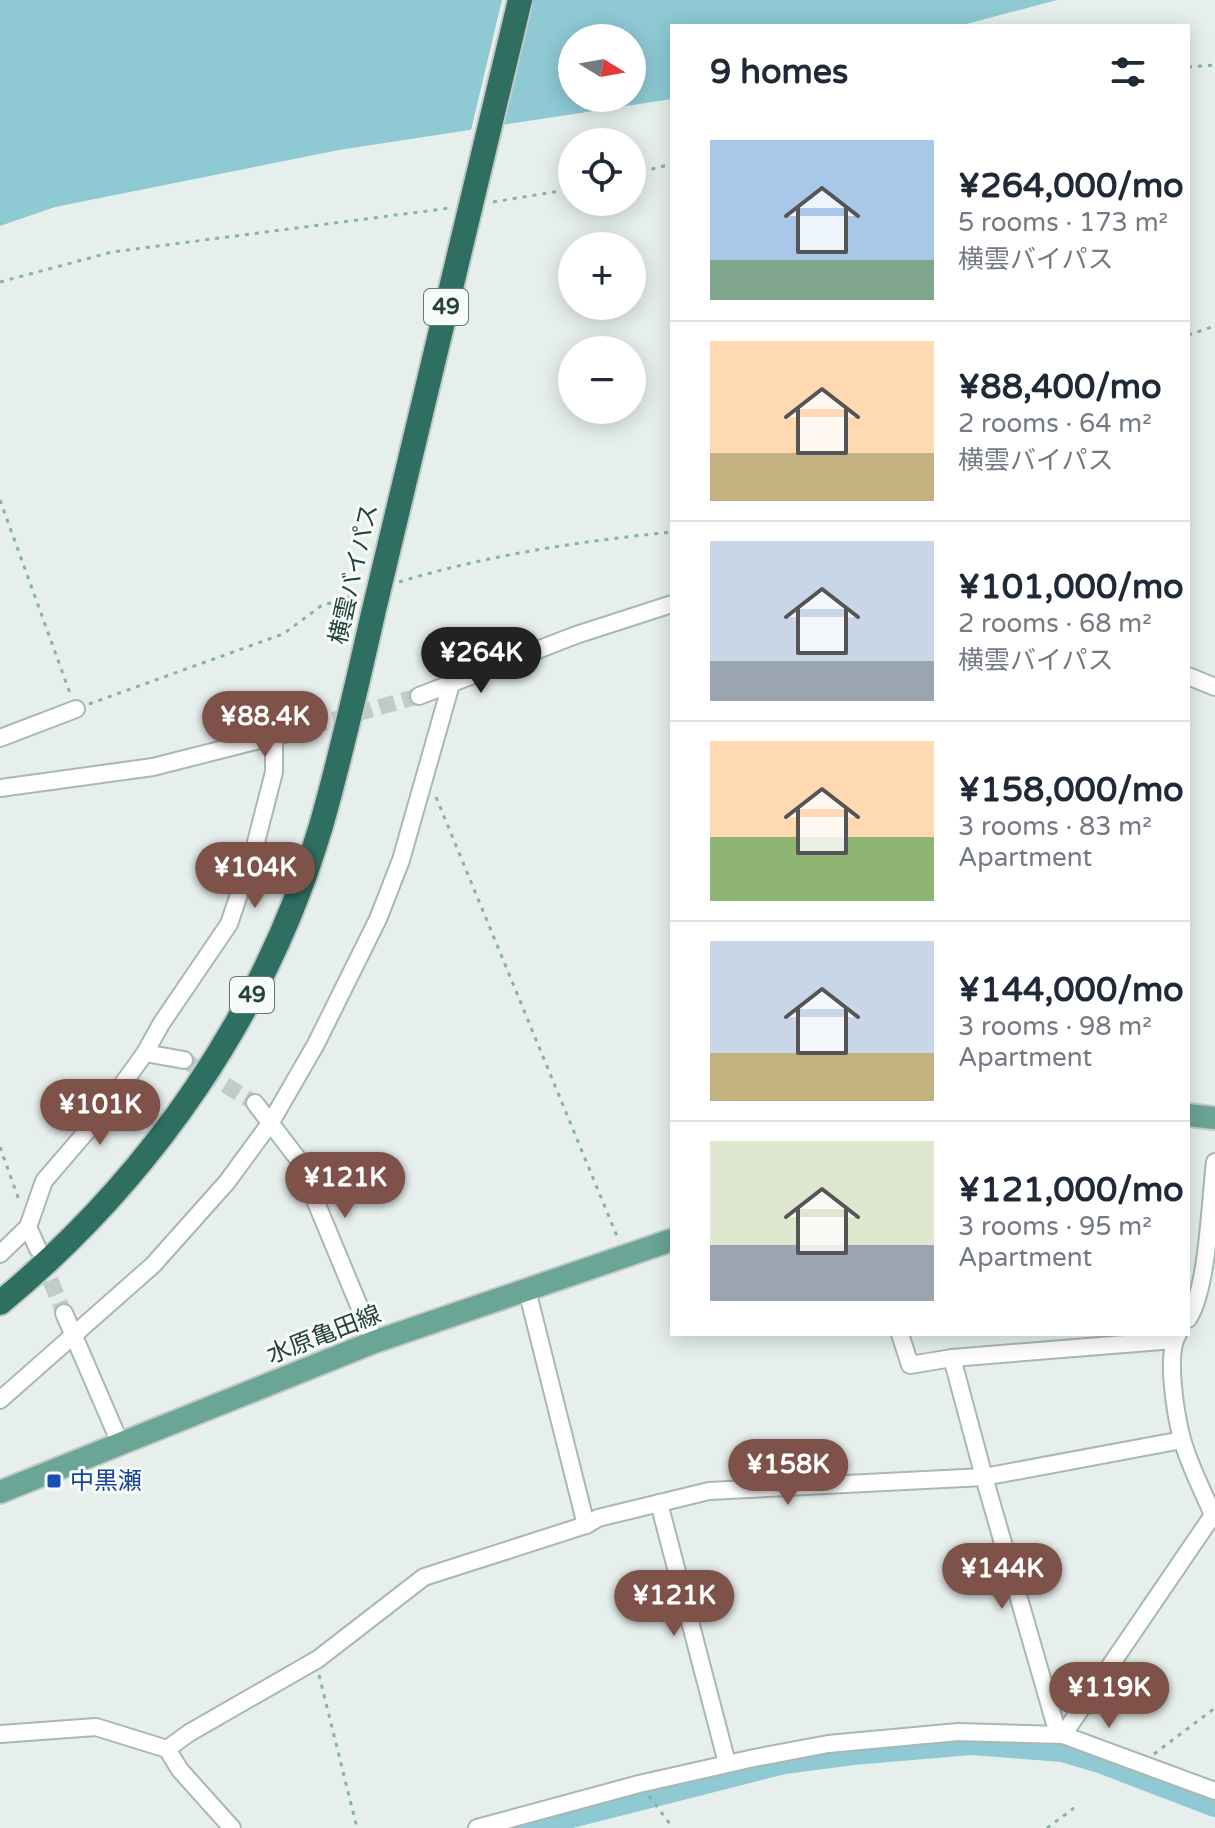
<!DOCTYPE html>
<meta charset="utf-8">
<style>
:root{--surface:#fff;--page:#f6f6f7;--text:#1f2937;--muted:#747a83;--line:#e0e1e3;--accent:#7f5249}
body{margin:0;font-family:"Varela Round","Noto Sans JP",sans-serif;background:var(--page);color:var(--text);height:100vh;display:flex;flex-direction:column;font-size:30px;white-space:nowrap}
*{box-sizing:border-box;margin:0}
p{font-size:26px;color:var(--muted)}
.icon{flex:none;width:44px;height:44px;fill:none;stroke:currentColor;stroke-width:2;stroke-linecap:round;stroke-linejoin:round}
.map{position:relative;flex:1;overflow:hidden}
.side{position:absolute;left:670px;top:24px;width:520px;height:1312px;display:flex;flex-direction:column;background:var(--surface);border-radius:0px;box-shadow:0 4px 20px #0003}
.side>*{flex:none}
.needle{width:52px;rotate:101deg}
.controls{position:absolute;left:558px;top:24px;display:grid;gap:16px}
.controls a{display:grid;place-items:center;width:88px;height:88px;border-radius:50%;background:var(--surface);box-shadow:0 4px 20px #0003;font-size:40px}
.price{position:absolute;translate:-50% -68px;padding:0 18px;border-radius:28px;background:var(--accent);color:#fff;font-size:26px;line-height:52px;filter:drop-shadow(0 2px 4px #0008)}
.price::after{content:'';position:absolute;left:50%;top:48px;width:24px;height:18px;margin-left:-12px;background:inherit;clip-path:polygon(0 0,100% 0,50% 100%)}
.price.on{background:#222;color:#fff}
ul{padding:0;list-style:none}
li{display:flex;align-items:center;gap:24px;height:200px;padding:0 40px}
li+li{border-top:2px solid var(--line)}
li span{display:grid;place-items:center;flex:none;width:224px;height:160px;border-radius:0px;color:#555}
li>.icon{margin-inline-start:auto}
span .icon{width:96px;height:96px;fill:#fffc;stroke-width:1}
li b{font-size:34px}
h2{display:flex;justify-content:space-between;align-items:center;height:96px;padding:0 40px;font-size:34px}
.map>svg:first-child{display:block}
.water{fill:#8ec9d4;fill-rule:evenodd}
.pier{fill:#e6efeb}
.lines{fill:none;stroke-linecap:round;stroke-linejoin:round}
.river{stroke:#8ec9d4;stroke-width:28}
.minor-tunnel{stroke:#bfccc8;stroke-width:16;stroke-dasharray:16 8;stroke-linecap:butt}
.minor-casing{stroke:#a8b8b2;stroke-width:20}
.major-casing{stroke:#c2cac8;stroke-width:26}
.highway-casing{stroke:#c2cac8;stroke-width:28}
.path{stroke:#86b3a5;stroke-width:3;stroke-dasharray:4 6;stroke-linecap:butt}
.minor{stroke:#fff;stroke-width:16}
.major{stroke:#6aa596;stroke-width:22}
.highway{stroke:#2f6f62;stroke-width:24}
.highway-bridge-casing{stroke:#c2cac8;stroke-width:28;stroke-linecap:butt}
.highway-bridge{stroke:#2f6f62;stroke-width:24}
.transit-dot{fill:#1a4fb4;stroke:#f7fbf9;stroke-width:3}
.labels{text-anchor:middle;dominant-baseline:central;stroke-width:6;stroke-linejoin:round;paint-order:stroke}
.shield{fill:#f7fbf9;stroke:#637a73;stroke-width:2}
.shield-label{font-size:22px;font-weight:bold;fill:#24423a}
.street-label{font-size:24px;fill:#24423a;stroke:#f7fbf9}
.transit-label{font-size:24px;fill:#164399;stroke:#f7fbf9;text-anchor:start}
</style>
<div class="map">
<svg width="1215" height="1828" viewBox="0 0 1215 1828">
<rect width="100%" height="100%" fill="#e6efeb"/>
<!-- water -->
<path class="water" d="M0,0H1057L959,26H672V99L339,150L55,207L0,226ZM572,38H632V98H572Z"/>
<!-- pier -->
<path class="pier" d="M502,0H530L499,129L470,134Z"/>
<g class="lines">
<!-- river -->
<path class="river" d="M516,1828L784,1760L852,1751L971,1741L1063,1748L1100,1759L1215,1803"/>
<!-- minor-tunnel -->
<g class="minor-tunnel">
<path d="M287,733L419,696"/>
<path d="M184,1060L255,1103"/>
<path d="M41,1258L64,1313"/>
</g>
<defs>
<g id="minor">
<path d="M1188,676L1215,687"/>
<path d="M419,696L576,635L672,604"/>
<path d="M0,738L76,709"/>
<path d="M0,788L153,767L287,733"/>
<path d="M145,1053L184,1060"/>
<path d="M255,1103L298,1159L374,1342"/>
<path d="M28,1227L38,1249"/>
<path d="M0,1254L28,1227L44,1181L99,1117L145,1053L161,1024L229,924L254,850L274,772V736"/>
<path d="M527,1290L586,1525"/>
<path d="M64,1313L120,1443"/>
<path d="M1188,1319C1208,1289 1210,1202 1215,1162"/>
<path d="M900,1334L910,1365L952,1358L1174,1340"/>
<path d="M952,1358L984,1477L1058,1734"/>
<path d="M0,1400L153,1265L227,1182L271,1122L316,1044L378,919L401,860L451,684"/>
<path d="M659,1503L727,1763"/>
<path d="M0,1734L96,1727L167,1749L180,1770L232,1828"/>
<path d="M1063,1735L1213,1515C1203,1491 1189,1465 1182,1439C1176,1416 1165,1354 1178,1334"/>
<path d="M167,1749L189,1733L318,1659L424,1577L586,1525L598,1518L709,1491L984,1477L1182,1440"/>
<path d="M477,1828L639,1784L754,1758L828,1744L958,1732L1063,1735L1215,1791"/>
</g>
<g id="major">
<path d="M1188,1115L1215,1118"/>
<path d="M0,1492L374,1342L672,1240"/>
</g>
<path id="highway" d="M0,1303C150,1179 265,1014 321,826C341,756 357,685 373,614"/>
</defs>
<!-- minor casing -->
<use href="#minor" class="minor-casing"/>
<!-- major casing -->
<use href="#major" class="major-casing"/>
<!-- highway casing -->
<use href="#highway" class="highway-casing"/>
<!-- path -->
<g class="path">
<path d="M1188,67L1215,65"/>
<path d="M632,174L672,164"/>
<path d="M493,202L572,189"/>
<path d="M0,282L112,252L450,208"/>
<path d="M1188,335L1215,326"/>
<path d="M0,500L71,696"/>
<path d="M399,582C488,555 581,541 672,532"/>
<path d="M89,704L283,634L321,606L358,594"/>
<path d="M436,797L619,1241"/>
<path d="M0,1147L19,1200"/>
<path d="M319,1675L357,1828"/>
<path d="M1154,1754L1215,1708"/>
<path d="M649,1796L673,1828"/>
<path d="M1047,1828L1074,1808"/>
</g>
<!-- minor -->
<use href="#minor" class="minor"/>
<!-- major -->
<use href="#major" class="major"/>
<!-- highway -->
<use href="#highway" class="highway"/>
<defs>
<path id="highway-bridge" d="M373,614L520,0"/>
</defs>
<!-- highway-bridge casing -->
<use href="#highway-bridge" class="highway-bridge-casing"/>
<!-- highway-bridge -->
<use href="#highway-bridge" class="highway-bridge"/>
</g>
<!-- markers -->
<rect class="transit-dot" x="46" y="1473" width="16" height="16" rx="4"/>
<g class="labels">
<!-- shield labels -->
<g class="shield">
<rect x="424" y="289" width="44" height="36" rx="6"/>
<rect x="230" y="977" width="44" height="36" rx="6"/>
</g>
<g class="shield-label">
<text x="446" y="307">49</text>
<text x="252" y="995">49</text>
</g>
<!-- street labels -->
<g class="street-label">
<text transform="translate(354 574) rotate(-77)">横雲バイパス</text>
<text transform="translate(324 1335) rotate(-21)">水原亀田線</text>
</g>
<!-- transit labels -->
<g class="transit-label">
<text x="70" y="1481">中黒瀬</text>
</g>
</g>
</svg>
<div class="controls">
<a><svg class="needle" viewBox="-14 -14 28 28"><path d="M0-13l5 13h-10z" fill="#e53935"/><path d="M0 13l5-13h-10z" fill="#747a83"/></svg></a>
<a><svg class="icon" aria-label="locate" viewBox="0 0 24 24"><circle cx="12" cy="12" r="6"/><path d="M12 2v4M12 18v4M2 12h4M18 12h4"/></svg></a>
<a>+</a>
<a>−</a>
</div>
<b class="price on" style="left:481px;top:695px">¥264K</b>
<b class="price" style="left:265px;top:759px">¥88.4K</b>
<b class="price" style="left:255px;top:910px">¥104K</b>
<b class="price" style="left:100px;top:1147px">¥101K</b>
<b class="price" style="left:345px;top:1220px">¥121K</b>
<b class="price" style="left:788px;top:1507px">¥158K</b>
<b class="price" style="left:1002px;top:1611px">¥144K</b>
<b class="price" style="left:674px;top:1638px">¥121K</b>
<b class="price" style="left:1109px;top:1730px">¥119K</b>
<section class="side">
<h2>9 homes<svg class="icon" aria-label="filters" viewBox="0 0 24 24"><path d="M4 7h16M4 17h16"/><circle cx="9" cy="7" r="2"/><circle cx="15" cy="17" r="2"/></svg></h2>
<ul>
<li><span style="background:linear-gradient(#a9c7e8 75%,#7fa58c 0)"><svg class="icon" aria-label="home" viewBox="0 0 24 24"><path d="M3 11l9-7 9 7M6 9v11h12V9"/></svg></span><div><b>¥264,000/mo</b><p>5 rooms · 173 m²</p><p>横雲バイパス</p></div></li>
<li><span style="background:linear-gradient(#ffd9b3 70%,#c2b280 0)"><svg class="icon" aria-label="home" viewBox="0 0 24 24"><path d="M3 11l9-7 9 7M6 9v11h12V9"/></svg></span><div><b>¥88,400/mo</b><p>2 rooms · 64 m²</p><p>横雲バイパス</p></div></li>
<li><span style="background:linear-gradient(#c9d6e8 75%,#9aa5b1 0)"><svg class="icon" aria-label="home" viewBox="0 0 24 24"><path d="M3 11l9-7 9 7M6 9v11h12V9"/></svg></span><div><b>¥101,000/mo</b><p>2 rooms · 68 m²</p><p>横雲バイパス</p></div></li>
<li><span style="background:linear-gradient(#ffd9b3 60%,#8fb573 0)"><svg class="icon" aria-label="home" viewBox="0 0 24 24"><path d="M3 11l9-7 9 7M6 9v11h12V9"/></svg></span><div><b>¥158,000/mo</b><p>3 rooms · 83 m²</p><p>Apartment</p></div></li>
<li><span style="background:linear-gradient(#c9d6e8 70%,#c2b280 0)"><svg class="icon" aria-label="home" viewBox="0 0 24 24"><path d="M3 11l9-7 9 7M6 9v11h12V9"/></svg></span><div><b>¥144,000/mo</b><p>3 rooms · 98 m²</p><p>Apartment</p></div></li>
<li><span style="background:linear-gradient(#dfe7d0 65%,#9aa5b1 0)"><svg class="icon" aria-label="home" viewBox="0 0 24 24"><path d="M3 11l9-7 9 7M6 9v11h12V9"/></svg></span><div><b>¥121,000/mo</b><p>3 rooms · 95 m²</p><p>Apartment</p></div></li>
</ul>
</section>
</div>
